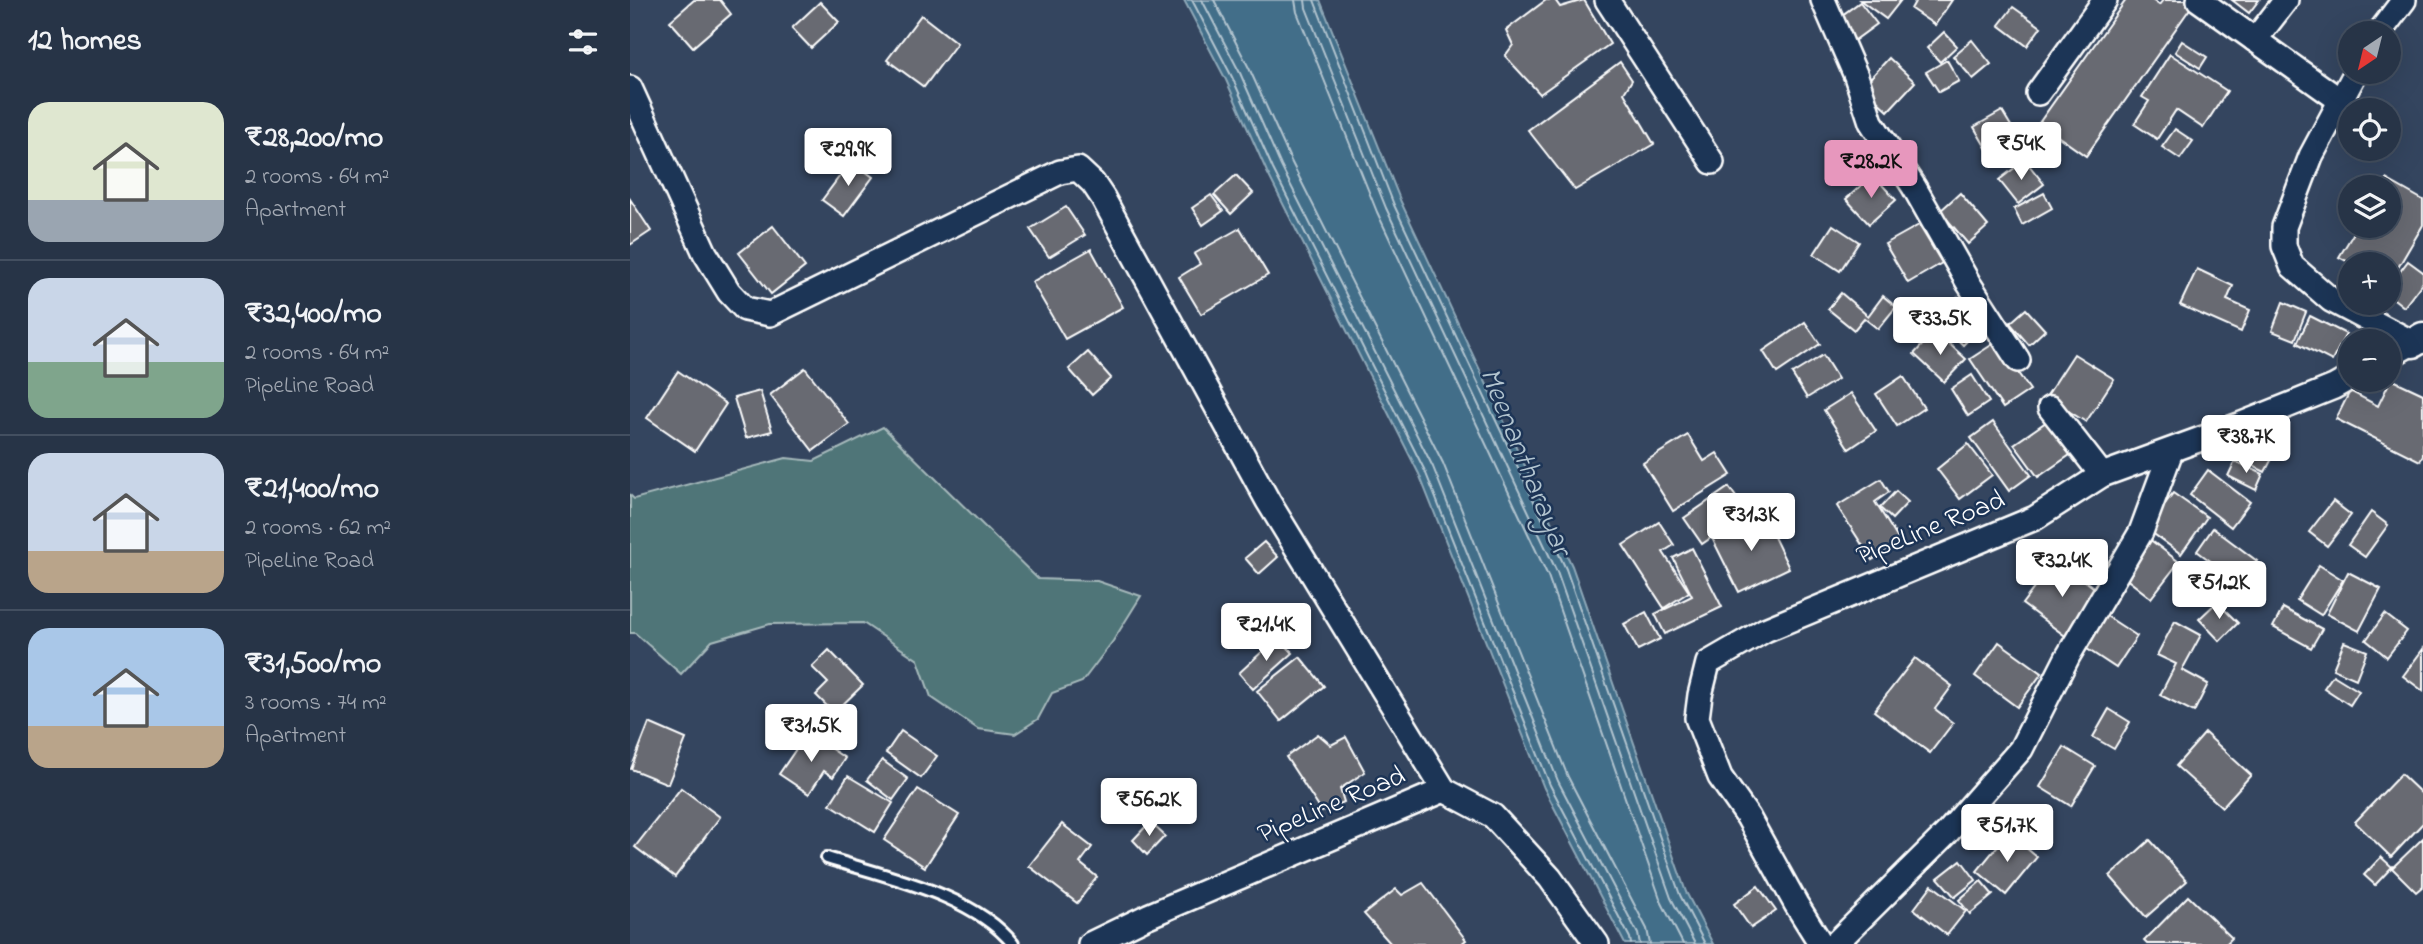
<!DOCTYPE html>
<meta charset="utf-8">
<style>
:root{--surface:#273447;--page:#333f52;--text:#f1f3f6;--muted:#a4aab4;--line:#434f60;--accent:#e797bd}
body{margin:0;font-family:"Indie Flower",sans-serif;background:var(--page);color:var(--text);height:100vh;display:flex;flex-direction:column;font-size:26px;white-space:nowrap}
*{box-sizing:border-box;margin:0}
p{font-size:23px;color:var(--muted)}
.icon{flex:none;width:38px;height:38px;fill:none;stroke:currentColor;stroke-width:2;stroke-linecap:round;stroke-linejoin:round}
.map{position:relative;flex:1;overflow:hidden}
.details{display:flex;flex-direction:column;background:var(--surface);width:630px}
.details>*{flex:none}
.needle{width:46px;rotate:215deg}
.controls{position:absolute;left:1708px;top:21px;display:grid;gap:14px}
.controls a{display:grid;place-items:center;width:63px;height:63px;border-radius:50%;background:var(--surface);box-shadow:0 7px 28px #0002,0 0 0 2px var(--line);font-size:35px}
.price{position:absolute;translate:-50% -60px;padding:0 16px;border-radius:7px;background:#fff;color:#222;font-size:23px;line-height:46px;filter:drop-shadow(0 2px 4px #0008)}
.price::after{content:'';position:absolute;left:50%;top:42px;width:21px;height:16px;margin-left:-10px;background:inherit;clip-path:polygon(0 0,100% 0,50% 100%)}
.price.on{background:var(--accent);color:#111}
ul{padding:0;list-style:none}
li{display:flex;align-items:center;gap:21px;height:175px;padding:0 28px}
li+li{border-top:2px solid var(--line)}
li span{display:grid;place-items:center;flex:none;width:196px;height:140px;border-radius:21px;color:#555}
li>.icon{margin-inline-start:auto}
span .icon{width:84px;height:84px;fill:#fffc;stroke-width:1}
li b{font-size:30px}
h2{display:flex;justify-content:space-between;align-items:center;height:84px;padding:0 28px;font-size:30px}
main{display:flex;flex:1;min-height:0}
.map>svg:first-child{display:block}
.green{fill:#4f7578;stroke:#a7babc;stroke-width:2}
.water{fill:#426e89;stroke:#8ea8b8;stroke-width:2}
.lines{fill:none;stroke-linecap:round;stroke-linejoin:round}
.shore{stroke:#b3c5d0;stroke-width:2}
.building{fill:#686a72;stroke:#fff;stroke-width:2}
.service-casing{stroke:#fff;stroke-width:16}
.minor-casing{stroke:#fff;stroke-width:28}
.tertiary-casing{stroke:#fff;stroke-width:33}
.service{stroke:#1d3557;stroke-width:10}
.minor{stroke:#1d3557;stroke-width:23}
.tertiary{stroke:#1d3557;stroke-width:28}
.labels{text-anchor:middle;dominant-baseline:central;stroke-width:5;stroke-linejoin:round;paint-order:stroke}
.street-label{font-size:28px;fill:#fff;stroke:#1d3557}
.water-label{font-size:30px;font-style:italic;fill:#b3c5d0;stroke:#1d3557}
</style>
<main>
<section class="details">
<h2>12 homes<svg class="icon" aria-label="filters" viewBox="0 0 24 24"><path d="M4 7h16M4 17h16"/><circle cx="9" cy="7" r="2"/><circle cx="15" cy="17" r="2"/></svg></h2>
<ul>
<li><span style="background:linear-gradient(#dfe7d0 70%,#9aa5b1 0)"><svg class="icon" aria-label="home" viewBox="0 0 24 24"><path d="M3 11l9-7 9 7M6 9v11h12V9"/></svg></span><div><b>₹28,200/mo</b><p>2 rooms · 64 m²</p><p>Apartment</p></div></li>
<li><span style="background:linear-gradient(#c9d6e8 60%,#7fa58c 0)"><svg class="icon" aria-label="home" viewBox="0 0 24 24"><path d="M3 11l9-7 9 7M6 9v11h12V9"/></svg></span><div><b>₹32,400/mo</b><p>2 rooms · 64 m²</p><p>PipeLine Road</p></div></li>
<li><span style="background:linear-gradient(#c9d6e8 70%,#b9a48a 0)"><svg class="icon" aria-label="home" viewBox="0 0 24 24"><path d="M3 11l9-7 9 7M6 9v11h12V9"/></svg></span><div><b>₹21,400/mo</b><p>2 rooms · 62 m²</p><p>PipeLine Road</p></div></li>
<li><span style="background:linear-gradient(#a9c7e8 70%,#b9a48a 0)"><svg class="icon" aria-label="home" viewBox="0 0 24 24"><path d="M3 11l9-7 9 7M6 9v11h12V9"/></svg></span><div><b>₹31,500/mo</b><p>3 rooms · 74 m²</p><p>Apartment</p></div></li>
</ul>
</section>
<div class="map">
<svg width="1793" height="944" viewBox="0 0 1793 944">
<rect width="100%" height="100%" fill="#34455f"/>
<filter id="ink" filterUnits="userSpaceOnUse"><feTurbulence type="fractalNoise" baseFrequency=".0143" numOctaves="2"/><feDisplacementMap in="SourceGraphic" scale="14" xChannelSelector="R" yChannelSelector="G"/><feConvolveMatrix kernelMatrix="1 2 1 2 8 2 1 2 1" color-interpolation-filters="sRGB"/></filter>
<g filter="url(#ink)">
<!-- green -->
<path class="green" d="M253,427L408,579L467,581L511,596L483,641L452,682L422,693L408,719L385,734L348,729L301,697L288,660L233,623L140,624L82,641L51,674L5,633H0V495L4,499L156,458L184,461Z"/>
<!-- water -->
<path class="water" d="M554,0H690L771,202L942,566L1056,892L1083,944H995L914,788L789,474L637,172L596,80Z"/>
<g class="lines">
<!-- shore -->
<g class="shore">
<path d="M562,0L602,77L643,169L795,471L920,785L1000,938L1001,944"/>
<path d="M572,0L610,73L651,166L803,467L928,781L1008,934L1010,944"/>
<path d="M584,0L619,68L661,161L813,463L938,777L1017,929L1020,944"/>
<path d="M665,0L667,12L747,212L918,576L1031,901L1053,944"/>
<path d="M675,0L676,8L756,208L927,572L1041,898L1065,944"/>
<path d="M684,0L764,205L936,569L1050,895L1075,944"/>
</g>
</g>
<!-- building -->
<g class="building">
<path d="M64,0H90L101,14L63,47L40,21Z"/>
<path d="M916,0H925L930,7L954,0L980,44L910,94L875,56L883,45L876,30Z"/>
<path d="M1230,0H1271L1256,19Z"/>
<path d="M1286,0H1322L1305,25L1281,9Z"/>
<path d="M1496,0H1522L1529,5L1533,0H1566L1456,156L1409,123Z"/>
<path d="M1602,0H1629L1619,13Z"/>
<path d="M190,2L209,22L181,48L162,28Z"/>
<path d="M1230,2L1247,24L1221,43L1204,21Z"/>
<path d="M1383,7L1411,27L1397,46L1369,25Z"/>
<path d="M291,15L327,43L294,87L257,60Z"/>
<path d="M1314,32L1327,46L1310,62L1297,48Z"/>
<path d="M1342,40L1361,64L1343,79L1323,56Z"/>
<path d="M1552,41L1577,57L1570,68L1545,52Z"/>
<path d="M1540,54L1597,91L1573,128L1546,110L1527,139L1504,124L1519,101L1512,97Z"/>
<path d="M1259,58L1285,82L1258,111L1232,87Z"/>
<path d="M1317,60L1329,81L1309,92L1296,72Z"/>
<path d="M990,62L1002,80L994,93L1024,144L945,190L898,130Z"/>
<path d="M1372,111L1390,141L1362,158L1344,127Z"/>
<path d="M1545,129L1563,141L1550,159L1532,147Z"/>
<path d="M1395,160L1414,184L1388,204L1369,180Z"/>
<path d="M221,161L243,177L214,216L192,200Z"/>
<path d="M606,175L623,193L601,214L584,195Z"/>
<path d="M1243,175L1266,200L1239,224L1216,199Z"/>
<path d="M1756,179L1793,200V225L1759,283V264H1722L1709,257L1728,226H1759V187H1751Z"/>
<path d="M1330,193L1358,226L1338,244L1310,211Z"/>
<path d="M1414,193L1422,208L1392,225L1384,209Z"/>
<path d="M581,195L593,211L573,225L562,208Z"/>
<path d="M0,199L21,231L0,245Z"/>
<path d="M436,207L455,235L419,257L400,229Z"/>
<path d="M1203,225L1229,242L1210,271L1184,254Z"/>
<path d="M1289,225L1312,263L1278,283L1255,244Z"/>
<path d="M143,226L175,267L141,294L109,253Z"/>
<path d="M610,228L638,275L571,314L549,277L570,264L564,254Z"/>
<path d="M461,249L493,307L435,339L402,282Z"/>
<path d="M1778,261L1793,272V282L1774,307L1759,295V286Z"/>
<path d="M1567,269L1603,286L1597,300L1620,310L1611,332L1550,305Z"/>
<path d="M1211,293L1238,316L1253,296L1266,307L1248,329L1234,318L1224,330L1198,309Z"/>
<path d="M1328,297L1355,323L1333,345L1306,319Z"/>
<path d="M1653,302L1676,312L1665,340L1642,331Z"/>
<path d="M1396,309L1415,330L1399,345L1380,323Z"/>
<path d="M1680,316L1716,334L1702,361L1667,343Z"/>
<path d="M1175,322L1190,344L1147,373L1133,351Z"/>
<path d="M1305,331L1336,359L1314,382L1284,354Z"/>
<path d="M1366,342L1400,390L1373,408L1340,359Z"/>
<path d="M458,352L481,378L462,395L439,369Z"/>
<path d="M1444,354L1484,379L1456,422L1416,397Z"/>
<path d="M1193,355L1208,379L1177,398L1162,374Z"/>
<path d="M175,368L219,424L183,451L140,395Z"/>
<path d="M48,371L96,404L65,451L17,418Z"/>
<path d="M1342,375L1359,402L1338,416L1321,389Z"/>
<path d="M1273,376L1294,408L1267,426L1246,394Z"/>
<path d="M1761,379L1793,394V455L1790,461L1706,419L1720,391L1748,406Z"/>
<path d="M130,391L142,431L116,438L104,398Z"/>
<path d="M1221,393L1246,431L1219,449L1194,410Z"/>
<path d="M1363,422L1401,475L1379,491L1341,438Z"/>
<path d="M1416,422L1440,455L1408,477L1384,444Z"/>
<path d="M1058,435L1074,461L1087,453L1101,475L1043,511L1013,463Z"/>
<path d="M1613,438L1645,453L1635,472L1603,456Z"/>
<path d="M1338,444L1362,475L1330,499L1307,469Z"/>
<path d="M1605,461L1633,474L1626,490L1598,476Z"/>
<path d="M1578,470L1620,502L1601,527L1560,495Z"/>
<path d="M1251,479L1259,492L1245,502L1270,542L1242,560L1207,506Z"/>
<path d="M1099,487L1117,513L1072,544L1054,518Z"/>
<path d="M1266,491L1278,502L1262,519L1250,508Z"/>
<path d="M1543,493L1577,517L1551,554L1517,529Z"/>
<path d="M1703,501L1721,515L1697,546L1679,532Z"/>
<path d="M1741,512L1758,525L1735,557L1718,545Z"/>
<path d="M1133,514L1159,568L1109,592L1082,538Z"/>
<path d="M1029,522L1044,545L1033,552L1059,592L1034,608L993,545Z"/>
<path d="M1583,528L1627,561L1610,583L1567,551Z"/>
<path d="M1518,538L1549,562L1521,598L1490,574Z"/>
<path d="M634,542L648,557L629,574L615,558Z"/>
<path d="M1062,548L1092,607L1035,634L1025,614L1062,596L1043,558Z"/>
<path d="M1426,559L1471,593L1438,638L1392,604Z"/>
<path d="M1689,565L1713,580L1691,615L1667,600Z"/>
<path d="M1718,572L1751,589L1729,631L1697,614Z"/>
<path d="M1587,602L1608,623L1590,641L1569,619Z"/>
<path d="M1653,608L1692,629L1681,648L1643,627Z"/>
<path d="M1016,612L1030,639L1008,650L994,624Z"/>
<path d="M1755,614L1777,631L1757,657L1736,640Z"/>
<path d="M1475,615L1507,636L1486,668L1454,647Z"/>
<path d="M1545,621L1571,635L1552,670L1578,684L1564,712L1530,695L1546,664L1527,655Z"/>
<path d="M648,637L663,653L623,689L609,673Z"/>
<path d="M1369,642L1412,673L1387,707L1345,676Z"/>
<path d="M1714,642L1737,651L1726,679L1703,669Z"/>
<path d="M1793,649V691L1773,676Z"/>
<path d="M199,650L233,685L204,713L186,695L198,683L182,667Z"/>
<path d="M670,657L694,686L651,721L627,691Z"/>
<path d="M1285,658L1322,686L1305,709L1323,723L1300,753L1244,711Z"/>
<path d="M1703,675L1729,691L1720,705L1694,688Z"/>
<path d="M1479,709L1500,722L1484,749L1463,737Z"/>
<path d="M19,723L56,739L38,784L1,769Z"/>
<path d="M271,731L307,756L291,778L256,753Z"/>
<path d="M177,733L215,758L203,777L194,771L179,794L149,774Z"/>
<path d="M1575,733L1621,775L1592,807L1546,766Z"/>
<path d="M688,734L701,745L716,737L735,772L710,789L714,802L692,812L656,757Z"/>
<path d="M1434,747L1465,766L1441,806L1410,787Z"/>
<path d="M252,760L278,779L263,800L237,780Z"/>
<path d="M1771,774L1793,795V823L1761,857L1725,822Z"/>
<path d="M218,776L263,803L245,832L200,804Z"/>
<path d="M51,788L90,817L45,877L5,847Z"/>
<path d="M288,789L329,815L295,867L254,840Z"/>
<path d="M1392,810L1416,829L1402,848L1378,830Z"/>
<path d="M520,822L535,836L517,855L503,840Z"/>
<path d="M432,824L462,847L450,863L467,877L447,903L399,866Z"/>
<path d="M1378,833L1407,857L1376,895L1347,871Z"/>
<path d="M1793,838V886L1786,892L1762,868Z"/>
<path d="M1520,840L1557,881L1516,917L1480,876Z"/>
<path d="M1751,857L1762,867L1745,885L1734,875Z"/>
<path d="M1331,860L1346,880L1325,897L1308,878Z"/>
<path d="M1351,881L1363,895L1340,914L1329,900Z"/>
<path d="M793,883L836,940L831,944H761L734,914L766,889L772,895Z"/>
<path d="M1302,885L1336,911L1317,935L1284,909Z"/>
<path d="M1128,886L1146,911L1121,928L1104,904Z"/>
<path d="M1558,896L1602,938L1596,944H1517L1514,941Z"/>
</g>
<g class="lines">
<defs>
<path id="service" d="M197,858C254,876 345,895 383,944"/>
<g id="minor">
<path d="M977,0L1082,162"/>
<path d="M1193,0L1226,76L1241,122L1284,187L1339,284L1388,360"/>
<path d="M1569,0L1711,101"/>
<path d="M1749,33L1774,0"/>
<path d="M1625,40L1656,0"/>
<path d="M1726,72L1681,156L1654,227V246L1662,266L1701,300L1783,343"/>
<path d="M0,88L75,253L99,292L115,309L140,314L430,172L448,169L463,183L473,198L638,501L814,790L863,816L920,878L967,944"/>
<path d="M1408,93L1475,0"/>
<path d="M1759,356L1783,343"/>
<path d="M1420,408L1472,475"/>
<path d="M460,944L518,916L814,790"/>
<path d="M1191,944L1166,904L1118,817L1090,777L1067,718L1070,695L1078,663L1135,630L1405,518L1472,475L1612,424L1704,387L1720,378"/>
<path d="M1205,944L1317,833L1391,749L1438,656L1511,532L1541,451"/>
</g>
<path id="tertiary" d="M1783,343L1793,337"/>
</defs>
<!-- service casing -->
<use href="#service" class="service-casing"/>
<!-- minor casing -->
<use href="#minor" class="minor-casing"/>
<!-- tertiary casing -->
<use href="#tertiary" class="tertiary-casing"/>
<!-- service -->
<use href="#service" class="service"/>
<!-- minor -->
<use href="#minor" class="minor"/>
<!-- tertiary -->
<use href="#tertiary" class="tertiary"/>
</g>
</g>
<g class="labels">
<!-- street labels -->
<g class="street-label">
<text transform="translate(1301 529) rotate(-22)">PipeLine Road</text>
<text transform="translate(702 806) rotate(-23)">PipeLine Road</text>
</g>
<!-- water labels -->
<g class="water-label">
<text transform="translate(894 462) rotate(68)">Meenantharayar</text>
</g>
</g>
</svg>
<div class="controls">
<a><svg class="needle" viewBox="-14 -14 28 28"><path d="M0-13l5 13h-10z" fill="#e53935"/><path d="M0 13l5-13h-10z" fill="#a4aab4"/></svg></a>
<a><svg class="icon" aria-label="locate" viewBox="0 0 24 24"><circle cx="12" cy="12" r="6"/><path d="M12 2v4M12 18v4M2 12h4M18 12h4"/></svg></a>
<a><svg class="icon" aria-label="layers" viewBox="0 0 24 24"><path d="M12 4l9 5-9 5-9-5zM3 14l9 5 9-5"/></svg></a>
<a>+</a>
<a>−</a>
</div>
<b class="price" style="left:1391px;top:182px">₹54K</b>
<b class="price" style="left:218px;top:188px">₹29.9K</b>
<b class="price on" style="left:1241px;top:200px">₹28.2K</b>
<b class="price" style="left:1310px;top:357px">₹33.5K</b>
<b class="price" style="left:1616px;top:475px">₹38.7K</b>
<b class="price" style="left:1121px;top:553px">₹31.3K</b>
<b class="price" style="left:1432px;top:599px">₹32.4K</b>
<b class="price" style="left:1589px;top:621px">₹51.2K</b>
<b class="price" style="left:636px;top:663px">₹21.4K</b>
<b class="price" style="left:181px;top:764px">₹31.5K</b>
<b class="price" style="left:519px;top:838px">₹56.2K</b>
<b class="price" style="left:1377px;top:864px">₹51.7K</b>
</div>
</main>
